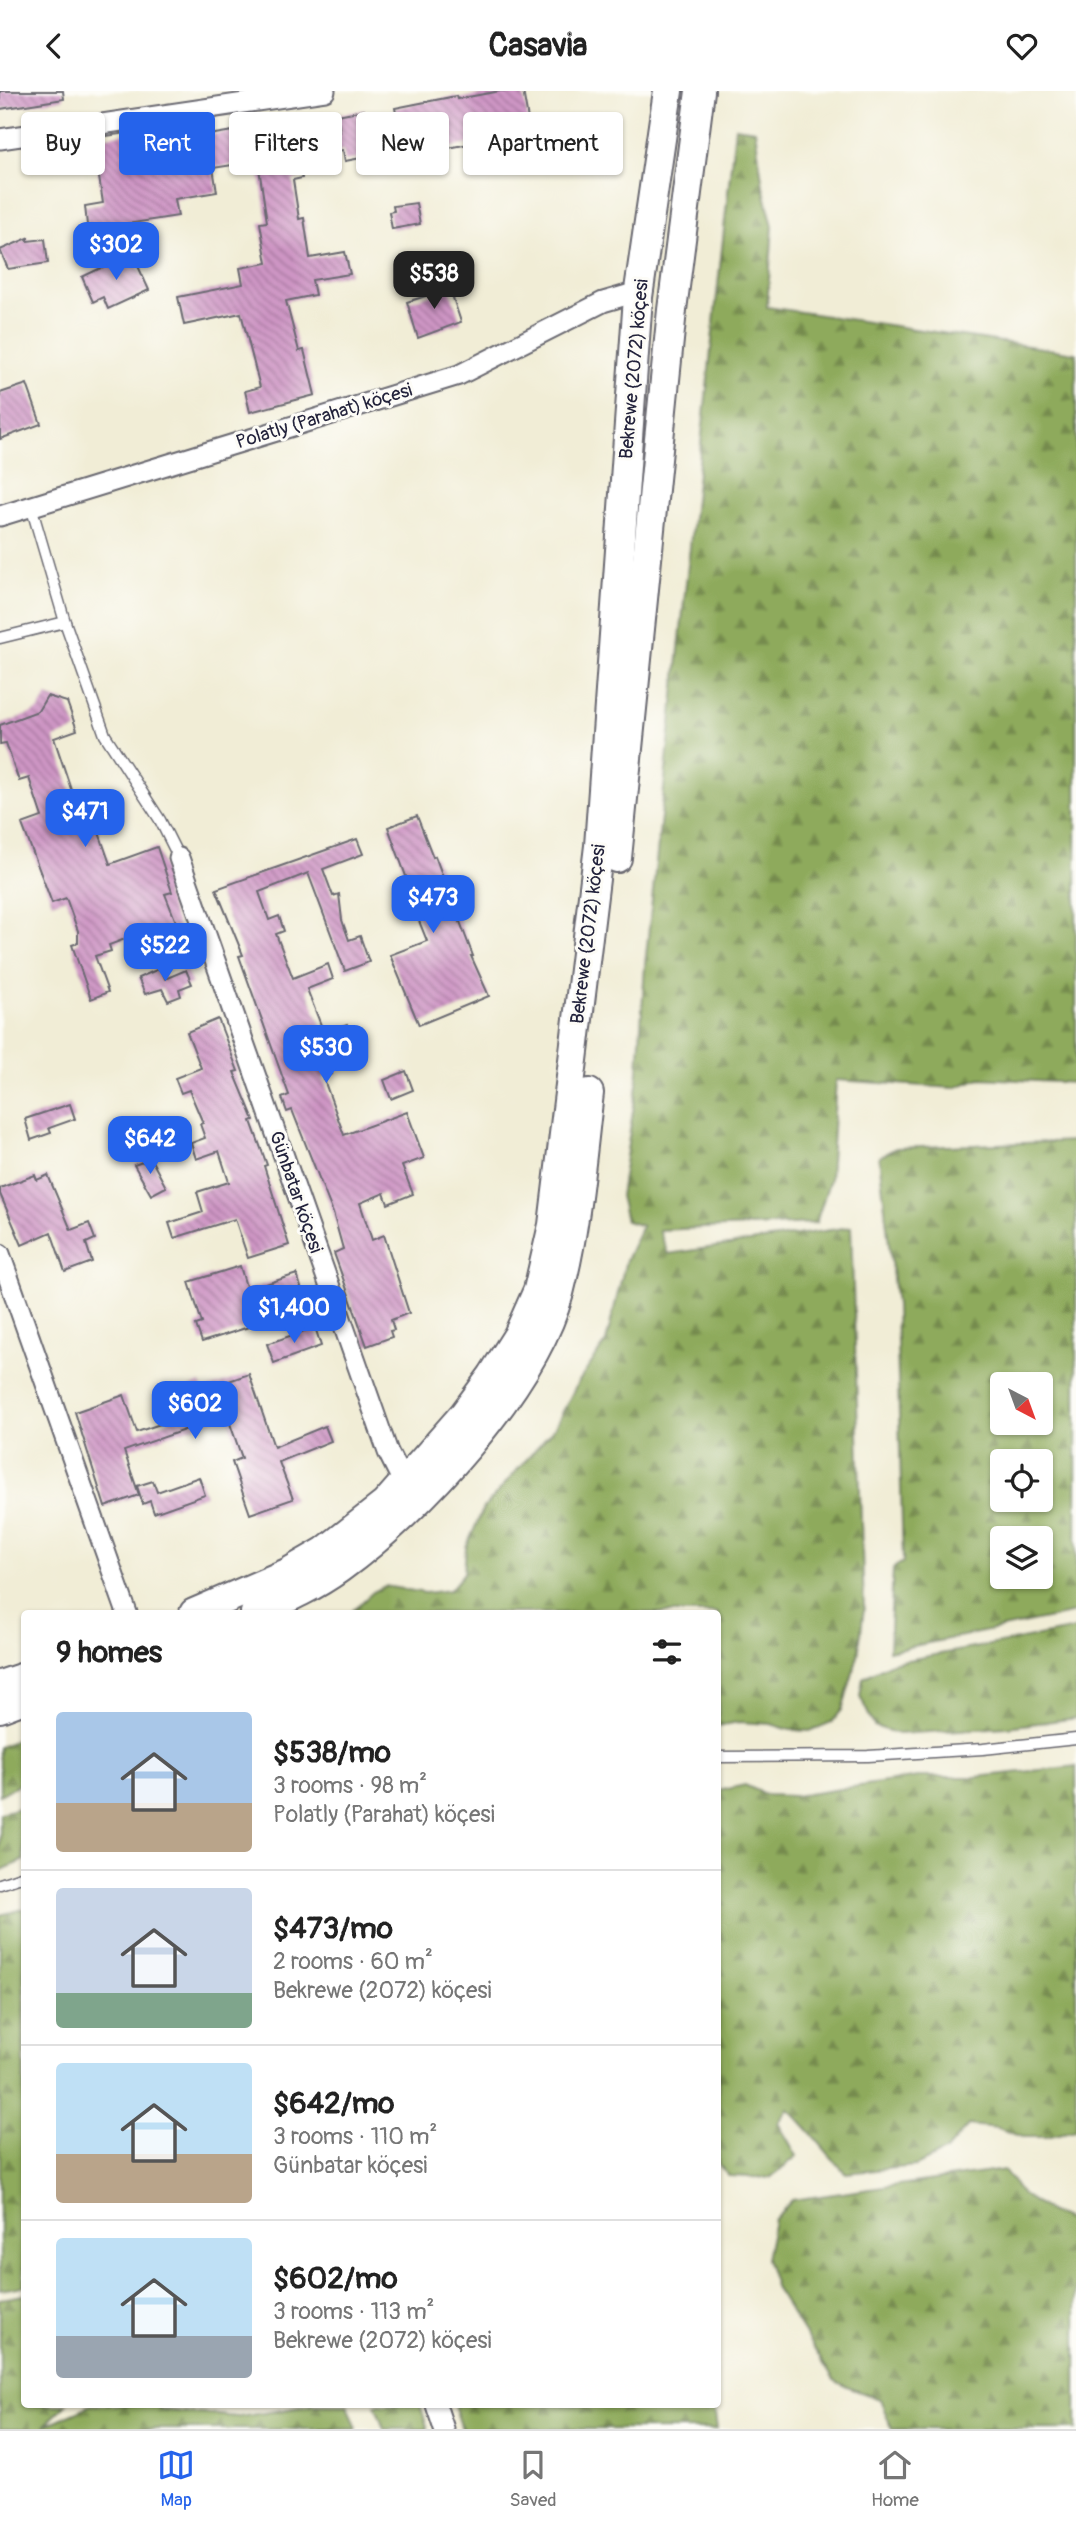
<!DOCTYPE html>
<meta charset="utf-8">
<style>
:root{--surface:#fff;--page:#f2f2f2;--text:#222;--muted:#767676;--line:#e0e0e0;--accent:#2563eb}
body{margin:0;font-family:Pangolin,sans-serif;background:var(--page);color:var(--text);height:100vh;display:flex;flex-direction:column;font-size:26px;white-space:nowrap}
*{box-sizing:border-box;margin:0}
p{font-size:23px;color:var(--muted)}
.icon{flex:none;width:38px;height:38px;fill:none;stroke:currentColor;stroke-width:2;stroke-linecap:round;stroke-linejoin:round}
.map{position:relative;flex:1;overflow:hidden}
.drawer{position:absolute;left:21px;top:1519px;width:700px;height:798px;display:flex;flex-direction:column;background:var(--surface);border-radius:7px;box-shadow:0 2px 5px #0004}
.drawer>*{flex:none}
.top-card{position:absolute;left:21px;top:21px;width:700px;height:63px;display:flex;gap:14px}
.needle{width:46px;rotate:139deg}
.tools{position:absolute;left:990px;top:1281px;display:grid;gap:14px}
.tools a{display:grid;place-items:center;width:63px;height:63px;border-radius:7px;background:var(--surface);box-shadow:0 2px 5px #0004;font-size:35px}
.price{position:absolute;translate:-50% -60px;padding:0 16px;border-radius:14px;background:var(--accent);color:#fff;font-size:23px;line-height:46px;filter:drop-shadow(0 2px 4px #0008)}
.price::after{content:'';position:absolute;left:50%;top:42px;width:21px;height:16px;margin-left:-10px;background:inherit;clip-path:polygon(0 0,100% 0,50% 100%)}
.price.active{background:#222;color:#fff}
ul{padding:0;list-style:none}
li{display:flex;align-items:center;gap:21px;height:175px;padding:0 35px}
li+li{border-top:2px solid var(--line)}
li span{display:grid;place-items:center;flex:none;width:196px;height:140px;border-radius:7px;color:#555}
li>.icon{margin-inline-start:auto}
span .icon{width:84px;height:84px;fill:#fffc;stroke-width:1}
li b{font-size:30px}
h2{display:flex;justify-content:space-between;align-items:center;height:84px;padding:0 35px;font-size:30px}
.tag{padding:0 24px;border-radius:7px;background:var(--surface);box-shadow:0 2px 5px #0004;font-size:24px;line-height:63px}
.tag.active{background:var(--accent);color:#fff}
header{display:flex;justify-content:space-between;align-items:center;height:91px;padding:0 35px;background:var(--surface);font-size:32px;font-weight:800}
.tabs{display:flex;justify-content:space-around;align-items:center;height:98px;border-top:2px solid var(--line);background:var(--surface);font-size:19px;color:var(--muted)}
.tabs a{display:grid;justify-items:center;gap:4px}
.tabs .active{color:var(--accent)}
.map>svg:first-child{display:block}
.forest{fill:url(#forest-firs);stroke:#58664c;stroke-width:2;fill-rule:evenodd}
.building{fill:url(#building-back-hatch)}
.lines{fill:none;stroke-linecap:round;stroke-linejoin:round}
.service-casing{stroke:#6a6971;stroke-width:13}
.minor-casing{stroke:#6a6971;stroke-width:23}
.secondary-casing{stroke:#6a6971;stroke-width:32}
.service{stroke:#fff;stroke-width:10}
.minor{stroke:#fff;stroke-width:19}
.secondary{stroke:#fff;stroke-width:28}
.labels{text-anchor:middle;dominant-baseline:central;stroke-width:6;stroke-linejoin:round;paint-order:stroke}
.street-label{font-size:19px;fill:#22223b;stroke:#fdfcf7}
</style>
<header><svg class="icon" aria-label="back" viewBox="0 0 24 24"><path d="M15 5l-7 7 7 7"/></svg>Casavia<svg class="icon" aria-label="heart" viewBox="0 0 24 24"><path d="M12 20l-8-8c-3-5 5-10 8-4 3-6 11-1 8 4z"/></svg></header>
<div class="map">
<svg width="1076" height="2338" viewBox="0 0 1076 2338">
<defs>
<pattern id="forest-firs" width="22" height="20" patternUnits="userSpaceOnUse" patternTransform="scale(1.75)"><rect width="22" height="20" fill="#8eaa5c"/><path d="M5 1l3.5 6h-7zM16 11l3.5 6h-7z" fill="#748a4d"/></pattern>
<pattern id="building-back-hatch" width="6" height="6" patternUnits="userSpaceOnUse" patternTransform="scale(1.75)"><rect width="6" height="6" fill="#ce95c4"/><path d="M-1 5l2 2M0 0l6 6M5-1l2 2" fill="none" stroke="#a779a0"/></pattern>
</defs>
<rect width="100%" height="100%" fill="#fdfcf7"/>
<filter id="ink" filterUnits="userSpaceOnUse"><feTurbulence type="fractalNoise" baseFrequency=".0143" numOctaves="2"/><feDisplacementMap in="SourceGraphic" scale="14" xChannelSelector="R" yChannelSelector="G"/><feConvolveMatrix kernelMatrix="1 2 1 2 8 2 1 2 1" color-interpolation-filters="sRGB"/></filter>
<filter id="wash" filterUnits="userSpaceOnUse"><feTurbulence type="fractalNoise" baseFrequency=".00686" numOctaves="4" result="noise"/><feDisplacementMap in="SourceGraphic" scale="28" xChannelSelector="R" yChannelSelector="G"/><feGaussianBlur stdDeviation="1.57" result="paint"/><feColorMatrix in="noise" values="0 0 0 0 0 0 0 0 0 0 0 0 0 0 0 0 0 1.4 0 .05"/><feComposite in="paint" operator="in"/></filter>
<g filter="url(#wash)">
<rect width="100%" height="100%" fill="#f1edd6"/>
<!-- forest -->
<g class="forest">
<path d="M735,36L755,39L763,95L773,135L767,216L1076,262V992L980,987L954,997L836,989L830,1088L816,1132L659,1139L668,1163L851,1136L864,1517L858,1565L842,1619L832,1631L810,1640L790,1639L771,1633L739,1631L718,1635V1522H350L373,1501L385,1495L425,1502L450,1499L464,1482L466,1457L483,1418L555,1336L577,1293L606,1251L626,1169L642,1135L626,1130L620,1105L637,994L645,874Z"/>
<path d="M1076,1050V1522L889,1560L893,1477L903,1471L896,1214L879,1066L896,1057ZM1003,1293H1041V1332H1003ZM1003,1370H1041V1409H1003ZM1003,1447H1041V1486H1003Z"/>
<path d="M1076,1538V1627L1007,1636L898,1643L874,1635L860,1605L863,1587L891,1572Z"/>
<path d="M24,1645V1690L0,1704V1656Z"/>
<path d="M1076,1675V2039L1046,2046H1022L998,2037L968,2034L946,2060L916,2075L846,2082C825,2061 809,2037 788,2018L778,2032L797,2065L770,2087L729,2085L718,2073V1700L745,1694L767,1704L795,1705L918,1686H976Z"/>
<path d="M23,1716L24,1769L0,1780V1722Z"/>
<path d="M24,1818V2195L0,2199V1824Z"/>
<path d="M1004,2079L1023,2104L1051,2122L1076,2132V2338H892L880,2308L847,2296L834,2289L776,2198L766,2168L774,2129L792,2109Z"/>
<path d="M24,2204V2314H66L44,2335L91,2314H156L162,2319L239,2326L313,2314H348L357,2338H0V2208Z"/>
<path d="M375,2314H420L428,2338H384Z"/>
<path d="M454,2314H714L717,2338H462Z"/>
</g>
<g id="blocks">
<!-- building -->
<g class="building">
<path d="M0,0H63L64,8L0,18Z"/>
<path d="M500,0H523L529,34L518,36L521,51L503,54L505,64L491,66L485,50L432,60L431,55L403,59L345,70L343,59L299,68L302,87L293,89L299,128L304,127L310,167L345,161L350,183L312,189L315,204L286,210L299,260L304,259L315,304L250,321L245,300L260,296L241,222L184,234L178,206L243,193L240,177L267,172L260,132L267,131L258,70L213,77L217,101L175,108L178,125L120,134L121,137L96,150L87,134L85,115L103,112L93,47L153,38L154,41L171,39L173,50L293,30L296,49L340,41L337,24L364,19L370,50L397,45L393,27H397L395,17L456,5L457,8Z"/>
<path d="M416,112L420,133L392,138L389,121L394,120L393,115Z"/>
<path d="M28,147V150L45,148L48,172L8,178L0,159Z"/>
<path d="M132,162L149,199L108,218L103,206L93,211L82,186Z"/>
<path d="M448,192L461,231L418,247L407,211L432,203L430,197Z"/>
<path d="M27,293L41,333L0,348V302Z"/>
<path d="M47,605L67,611L77,639L54,647L75,710L107,700L114,724L95,730L110,773L157,756L172,801L165,803L180,841L146,855L141,842L109,854L111,860L95,865L108,901L91,908L72,854L78,852V840L66,807L52,812L22,733L42,726L29,687L19,690L6,652L0,653V634L38,620Z"/>
<path d="M417,725L433,766L435,765L473,865H471L489,905L419,934L390,864L427,850L403,790L407,788L388,736Z"/>
<path d="M357,748L363,763L323,778L333,805L339,803L342,829L349,849L360,845L369,871L345,880L308,782L259,801L269,829L279,825L284,840L276,843L293,887L328,873L333,888L307,898L324,942L347,934L354,954L326,965L332,983L323,986L344,1044L407,1021L424,1067L402,1075L413,1103L388,1113L384,1102L360,1112L372,1149L384,1144L409,1222L391,1229L394,1239L390,1240L392,1246L367,1255L334,1162L343,1158L333,1122L292,1019L287,1021L282,1007L289,1004L239,865L243,864L216,798Z"/>
<path d="M161,877L165,888L186,879L192,893L179,898L181,905L168,910L162,898L145,903L138,887Z"/>
<path d="M218,928L238,980L234,981L254,1029L251,1030L267,1074L264,1075L289,1154L248,1167L235,1128L174,1147L169,1132L203,1121L197,1101L229,1091L219,1060L196,1068L191,1052L205,1047L200,1033L203,1032L189,999L181,1002L175,987L201,977L187,941Z"/>
<path d="M406,980L413,999L391,1008L384,989Z"/>
<path d="M70,1013L75,1028L49,1037L51,1042L31,1049L25,1028Z"/>
<path d="M151,1068L166,1096L151,1104L134,1074Z"/>
<path d="M35,1084L37,1089L48,1084L71,1139L89,1132L95,1148L86,1152L92,1171L65,1181L51,1141L22,1154L0,1103V1097Z"/>
<path d="M240,1175L247,1199L297,1183L302,1200L279,1207L278,1203L251,1211L258,1233L202,1251L196,1234L202,1232L189,1191Z"/>
<path d="M315,1236L321,1255L274,1272L267,1253Z"/>
<path d="M249,1283L274,1356L325,1335L331,1350L279,1371L293,1408L250,1423L232,1371L242,1367L227,1324L124,1360L139,1404L105,1416L75,1321L124,1304L137,1341L169,1330L168,1324L179,1321L172,1302L201,1292L203,1299Z"/>
<path d="M199,1386L205,1404L154,1422L150,1410L143,1413L137,1395L153,1390L157,1401Z"/>
</g>
</g>
</g>
<g filter="url(#ink)">
<use href="#blocks" fill-opacity="0" stroke="#6a6971" stroke-width="2"/>
<g class="lines">
<defs>
<g id="service">
<path d="M31,415L65,531L105,644L160,729L179,767"/>
<path d="M0,547L65,531"/>
<path d="M718,1666L868,1665L983,1658L1076,1648"/>
<path d="M0,1793L24,1785"/>
</g>
<g id="minor">
<path d="M0,48L325,0"/>
<path d="M0,425L459,284L603,211L627,204L638,206"/>
<path d="M179,767L388,1361L404,1393"/>
<path d="M0,1163L127,1522"/>
<path d="M436,2314L444,2338"/>
</g>
<g id="secondary">
<path d="M617,767L672,219L700,0"/>
<path d="M194,1522L287,1482L325,1460L385,1413L464,1323L492,1285L518,1244L538,1199L553,1134L599,755L638,206L668,0"/>
<path d="M255,1522C284,1509 314,1496 340,1477C419,1420 533,1297 559,1202C576,1137 581,1068 589,1002"/>
<path d="M0,1594L24,1586"/>
<path d="M0,1617L24,1608"/>
</g>
</defs>
<!-- service casing -->
<use href="#service" class="service-casing"/>
<!-- minor casing -->
<use href="#minor" class="minor-casing"/>
<!-- secondary casing -->
<use href="#secondary" class="secondary-casing"/>
<!-- service -->
<use href="#service" class="service"/>
<!-- minor -->
<use href="#minor" class="minor"/>
<!-- secondary -->
<use href="#secondary" class="secondary"/>
</g>
</g>
<g class="labels">
<!-- street labels -->
<g class="street-label">
<text transform="translate(634 278) rotate(-85)">Bekrewe (2072) köçesi</text>
<text transform="translate(324 325) rotate(-17)">Polatly (Parahat) köçesi</text>
<text transform="translate(588 843) rotate(-83)">Bekrewe (2072) köçesi</text>
<text transform="translate(296 1101) rotate(71)">Günbatar köçesi</text>
</g>
</g>
</svg>
<div class="tools">
<a><svg class="needle" viewBox="-14 -14 28 28"><path d="M0-13l5 13h-10z" fill="#e53935"/><path d="M0 13l5-13h-10z" fill="#767676"/></svg></a>
<a><svg class="icon" aria-label="locate" viewBox="0 0 24 24"><circle cx="12" cy="12" r="6"/><path d="M12 2v4M12 18v4M2 12h4M18 12h4"/></svg></a>
<a><svg class="icon" aria-label="layers" viewBox="0 0 24 24"><path d="M12 4l9 5-9 5-9-5zM3 14l9 5 9-5"/></svg></a>
</div>
<b class="price" style="left:116px;top:191px">$302</b>
<b class="price active" style="left:434px;top:220px">$538</b>
<b class="price" style="left:85px;top:758px">$471</b>
<b class="price" style="left:433px;top:844px">$473</b>
<b class="price" style="left:165px;top:892px">$522</b>
<b class="price" style="left:326px;top:994px">$530</b>
<b class="price" style="left:150px;top:1085px">$642</b>
<b class="price" style="left:294px;top:1254px">$1,400</b>
<b class="price" style="left:195px;top:1350px">$602</b>
<div class="top-card">
<a class="tag">Buy</a>
<a class="tag active">Rent</a>
<a class="tag">Filters</a>
<a class="tag">New</a>
<a class="tag">Apartment</a>
</div>
<section class="drawer">
<h2>9 homes<svg class="icon" aria-label="filters" viewBox="0 0 24 24"><path d="M4 7h16M4 17h16"/><circle cx="9" cy="7" r="2"/><circle cx="15" cy="17" r="2"/></svg></h2>
<ul>
<li><span style="background:linear-gradient(#a9c7e8 65%,#b9a48a 0)"><svg class="icon" aria-label="home" viewBox="0 0 24 24"><path d="M3 11l9-7 9 7M6 9v11h12V9"/></svg></span><div><b>$538/mo</b><p>3 rooms · 98 m²</p><p>Polatly (Parahat) köçesi</p></div></li>
<li><span style="background:linear-gradient(#c9d6e8 75%,#7fa58c 0)"><svg class="icon" aria-label="home" viewBox="0 0 24 24"><path d="M3 11l9-7 9 7M6 9v11h12V9"/></svg></span><div><b>$473/mo</b><p>2 rooms · 60 m²</p><p>Bekrewe (2072) köçesi</p></div></li>
<li><span style="background:linear-gradient(#bfe0f5 65%,#b9a48a 0)"><svg class="icon" aria-label="home" viewBox="0 0 24 24"><path d="M3 11l9-7 9 7M6 9v11h12V9"/></svg></span><div><b>$642/mo</b><p>3 rooms · 110 m²</p><p>Günbatar köçesi</p></div></li>
<li><span style="background:linear-gradient(#bfe0f5 70%,#9aa5b1 0)"><svg class="icon" aria-label="home" viewBox="0 0 24 24"><path d="M3 11l9-7 9 7M6 9v11h12V9"/></svg></span><div><b>$602/mo</b><p>3 rooms · 113 m²</p><p>Bekrewe (2072) köçesi</p></div></li>
</ul>
</section>
</div>
<nav class="tabs">
<a class="active"><svg class="icon" aria-label="map" viewBox="0 0 24 24"><path d="M3 6l6-2 6 2 6-2v14l-6 2-6-2-6 2zM9 4v14M15 6v14"/></svg>Map</a>
<a><svg class="icon" aria-label="saved" viewBox="0 0 24 24"><path d="M7 4h10v16l-5-4-5 4z"/></svg>Saved</a>
<a><svg class="icon" aria-label="home" viewBox="0 0 24 24"><path d="M3 11l9-7 9 7M6 9v11h12V9"/></svg>Home</a>
</nav>
